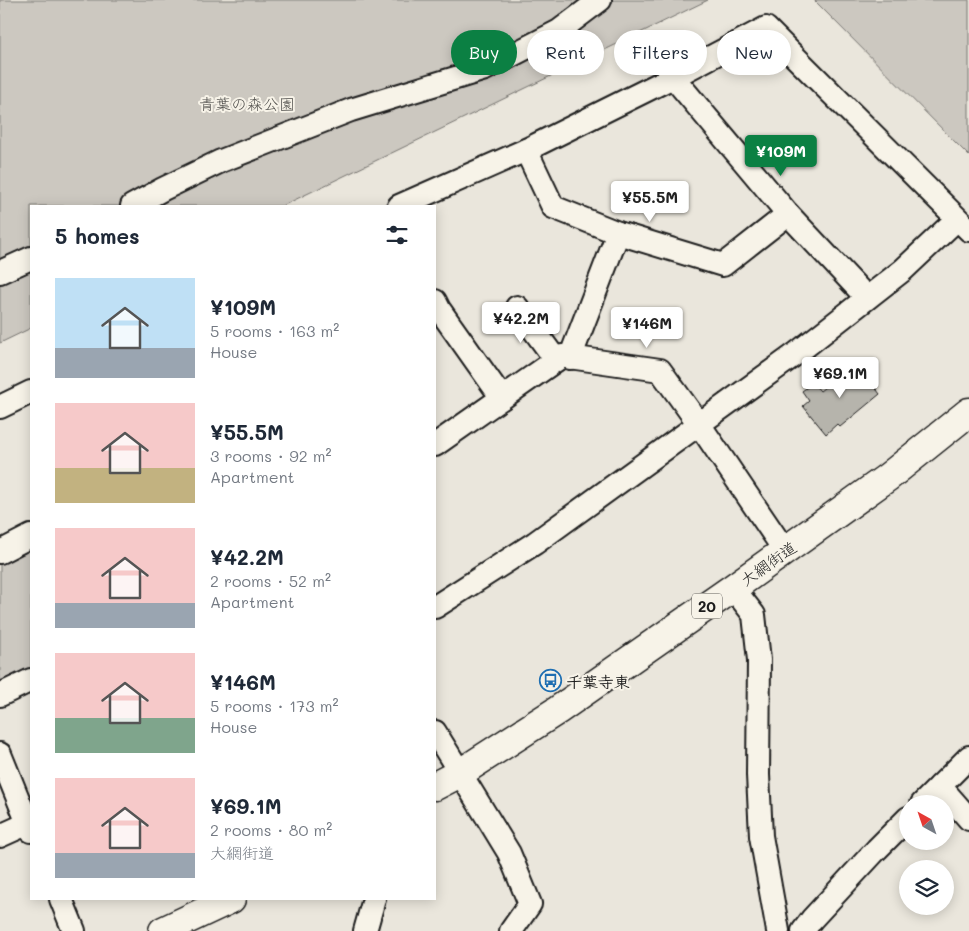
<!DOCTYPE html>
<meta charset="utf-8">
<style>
:root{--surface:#fff;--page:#f6f6f7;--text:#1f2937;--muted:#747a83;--accent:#0b8043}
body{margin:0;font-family:Mali,"Klee One",sans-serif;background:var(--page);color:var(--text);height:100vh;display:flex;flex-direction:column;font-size:19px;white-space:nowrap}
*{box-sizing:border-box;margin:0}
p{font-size:16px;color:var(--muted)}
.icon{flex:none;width:28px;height:28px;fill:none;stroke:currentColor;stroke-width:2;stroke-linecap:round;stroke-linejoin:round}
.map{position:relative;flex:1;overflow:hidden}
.details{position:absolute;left:30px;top:205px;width:406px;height:695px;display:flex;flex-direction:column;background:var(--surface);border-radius:0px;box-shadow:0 2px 12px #0003}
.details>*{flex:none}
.guide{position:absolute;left:451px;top:30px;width:442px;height:45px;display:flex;gap:10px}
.needle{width:32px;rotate:320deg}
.tools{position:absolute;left:899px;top:795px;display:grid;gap:10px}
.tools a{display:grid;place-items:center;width:55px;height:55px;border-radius:50%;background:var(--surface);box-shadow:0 2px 12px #0003;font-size:25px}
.price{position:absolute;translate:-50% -42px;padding:0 11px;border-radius:5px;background:#fff;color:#222;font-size:16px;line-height:32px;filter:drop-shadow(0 1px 2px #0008)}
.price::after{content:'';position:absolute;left:50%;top:30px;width:15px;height:11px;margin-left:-8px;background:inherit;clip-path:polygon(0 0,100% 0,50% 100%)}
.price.selected{background:var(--accent);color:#fff}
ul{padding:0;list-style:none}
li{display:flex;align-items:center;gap:15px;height:125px;padding:0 25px}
li span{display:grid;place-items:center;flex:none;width:140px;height:100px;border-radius:0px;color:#555}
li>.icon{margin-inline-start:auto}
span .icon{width:60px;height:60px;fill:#fffc;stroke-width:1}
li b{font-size:21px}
h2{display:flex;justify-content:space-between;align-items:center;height:60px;padding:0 25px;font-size:21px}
.tag{padding:0 18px;border-radius:22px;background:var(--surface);box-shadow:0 2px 12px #0003;font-size:18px;line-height:45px}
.tag.selected{background:var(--accent);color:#fff}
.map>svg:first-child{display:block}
.green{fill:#ccc8c0;stroke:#74726e}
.building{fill:#b6b4ac;stroke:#1c1c1c}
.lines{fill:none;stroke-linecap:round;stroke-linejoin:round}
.minor-casing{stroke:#1c1c1c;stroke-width:26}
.major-casing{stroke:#1c1c1c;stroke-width:31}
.minor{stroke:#f7f3e8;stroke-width:22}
.major{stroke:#f7f3e8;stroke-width:28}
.labels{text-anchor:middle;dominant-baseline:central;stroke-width:4;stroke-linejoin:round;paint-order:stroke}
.shield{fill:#f7f3e8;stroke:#5e5c59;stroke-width:1}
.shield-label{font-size:15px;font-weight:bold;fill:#1c1c1c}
.park-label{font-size:16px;fill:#51504d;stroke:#f7f3e8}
.street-label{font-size:16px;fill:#1c1c1c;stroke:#f7f3e8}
.poi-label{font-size:16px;font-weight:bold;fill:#1c1c1c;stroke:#f7f3e8;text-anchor:start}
</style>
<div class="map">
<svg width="969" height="931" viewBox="0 0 969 931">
<rect width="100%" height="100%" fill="#eae6dc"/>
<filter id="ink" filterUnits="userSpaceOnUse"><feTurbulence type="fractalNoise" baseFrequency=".02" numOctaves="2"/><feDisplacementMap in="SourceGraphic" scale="10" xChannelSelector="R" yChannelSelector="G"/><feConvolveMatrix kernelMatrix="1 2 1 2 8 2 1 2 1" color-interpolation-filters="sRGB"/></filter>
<g filter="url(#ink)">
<!-- green -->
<g class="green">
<path d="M0,0H708L282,206H31V328L0,343Z"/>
<path d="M814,0H969V156Z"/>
<path d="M31,546V674L0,690V563Z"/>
</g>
<!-- building -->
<path class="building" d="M856,363L880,394L840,427L837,424L826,434L803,406L809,401L802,391L813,383L820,391Z"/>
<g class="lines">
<defs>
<g id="minor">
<path d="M673,77L788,214L867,298"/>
<path d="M526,150L553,207L618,233L723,265L788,214"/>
<path d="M132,206L163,189L221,161L351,110L485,69L559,31L600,0"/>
<path d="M399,206L526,150L673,77L766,28L969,230"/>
<path d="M0,272L31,258"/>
<path d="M435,301L439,309L502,398"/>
<path d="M517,307L556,360"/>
<path d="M570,358L618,233"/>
<path d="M0,407L31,392"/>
<path d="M435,445L562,356L660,370L699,424L785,551"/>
<path d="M0,552L31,536"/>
<path d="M733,588L754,615L759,660L758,775L761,836L778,931"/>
<path d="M435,607L535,543L797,353L903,270L957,219"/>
<path d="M0,695L31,680"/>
<path d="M435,732L509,853L530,904L511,931"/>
<path d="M0,754L31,831"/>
<path d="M940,786L969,819"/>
<path d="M922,804L969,757"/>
<path d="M0,836L31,822"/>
<path d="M61,899L74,931"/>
<path d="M365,931L374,899"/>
<path d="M803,931L812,919L877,849L908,818"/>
</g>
<g id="major">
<path d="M435,786L460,773L558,710L733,588L888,477L969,412"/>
<path d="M163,931L231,899"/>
</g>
</defs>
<!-- minor casing -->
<use href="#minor" class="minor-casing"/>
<!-- major casing -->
<use href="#major" class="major-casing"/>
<!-- minor -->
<use href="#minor" class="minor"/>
<!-- major -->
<use href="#major" class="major"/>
</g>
</g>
<!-- icons -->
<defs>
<symbol id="bus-ring" viewBox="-11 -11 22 22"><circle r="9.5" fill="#f7f3e8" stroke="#1f6fb2" stroke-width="1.5"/><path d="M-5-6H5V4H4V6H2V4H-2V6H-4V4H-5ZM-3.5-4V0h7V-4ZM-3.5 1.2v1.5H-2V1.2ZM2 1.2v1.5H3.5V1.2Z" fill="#1f6fb2"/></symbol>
</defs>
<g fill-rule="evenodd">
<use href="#bus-ring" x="538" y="668" width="25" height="25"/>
</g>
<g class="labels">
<!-- shield labels -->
<rect class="shield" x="692" y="593.5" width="30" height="25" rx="4"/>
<g class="shield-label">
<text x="707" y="606">20</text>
</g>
<!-- park labels -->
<g class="park-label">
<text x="247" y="103">青葉の森公園</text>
</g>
<!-- street labels -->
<g class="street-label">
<text transform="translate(768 563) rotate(-35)">大網街道</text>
</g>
<!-- poi labels -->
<g class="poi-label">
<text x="566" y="681">千葉寺東</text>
</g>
</g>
</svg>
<div class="tools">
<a><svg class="needle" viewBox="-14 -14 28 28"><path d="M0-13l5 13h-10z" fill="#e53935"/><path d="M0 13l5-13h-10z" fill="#747a83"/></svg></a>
<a><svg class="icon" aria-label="layers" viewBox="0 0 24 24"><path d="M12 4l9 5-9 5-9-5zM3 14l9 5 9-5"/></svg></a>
</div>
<b class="price selected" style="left:781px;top:177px">¥109M</b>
<b class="price" style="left:650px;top:223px">¥55.5M</b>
<b class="price" style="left:521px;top:344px">¥42.2M</b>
<b class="price" style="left:647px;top:349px">¥146M</b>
<b class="price" style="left:840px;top:399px">¥69.1M</b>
<div class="guide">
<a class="tag selected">Buy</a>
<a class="tag">Rent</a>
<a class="tag">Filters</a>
<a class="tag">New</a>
</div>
<section class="details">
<h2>5 homes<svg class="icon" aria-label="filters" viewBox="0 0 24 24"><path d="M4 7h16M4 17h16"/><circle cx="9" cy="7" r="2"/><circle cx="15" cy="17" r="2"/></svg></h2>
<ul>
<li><span style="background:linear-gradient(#bfe0f5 70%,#9aa5b1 0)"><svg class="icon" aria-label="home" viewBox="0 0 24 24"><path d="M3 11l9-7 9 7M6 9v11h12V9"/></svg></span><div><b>¥109M</b><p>5 rooms · 163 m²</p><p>House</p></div></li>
<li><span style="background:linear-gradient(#f6c9c9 65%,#c2b280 0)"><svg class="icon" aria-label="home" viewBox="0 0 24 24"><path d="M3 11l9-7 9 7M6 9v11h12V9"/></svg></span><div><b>¥55.5M</b><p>3 rooms · 92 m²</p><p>Apartment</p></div></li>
<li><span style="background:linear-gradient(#f6c9c9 75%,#9aa5b1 0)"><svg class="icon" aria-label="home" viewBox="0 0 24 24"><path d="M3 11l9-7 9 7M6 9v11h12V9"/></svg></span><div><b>¥42.2M</b><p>2 rooms · 52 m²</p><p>Apartment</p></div></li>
<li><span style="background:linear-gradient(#f6c9c9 65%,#7fa58c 0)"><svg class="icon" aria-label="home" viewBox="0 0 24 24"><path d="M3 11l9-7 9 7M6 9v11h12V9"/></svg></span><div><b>¥146M</b><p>5 rooms · 173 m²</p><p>House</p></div></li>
<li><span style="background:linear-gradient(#f6c9c9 75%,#9aa5b1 0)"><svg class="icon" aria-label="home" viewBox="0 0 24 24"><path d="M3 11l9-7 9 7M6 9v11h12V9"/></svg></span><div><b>¥69.1M</b><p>2 rooms · 80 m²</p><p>大網街道</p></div></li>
</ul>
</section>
</div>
